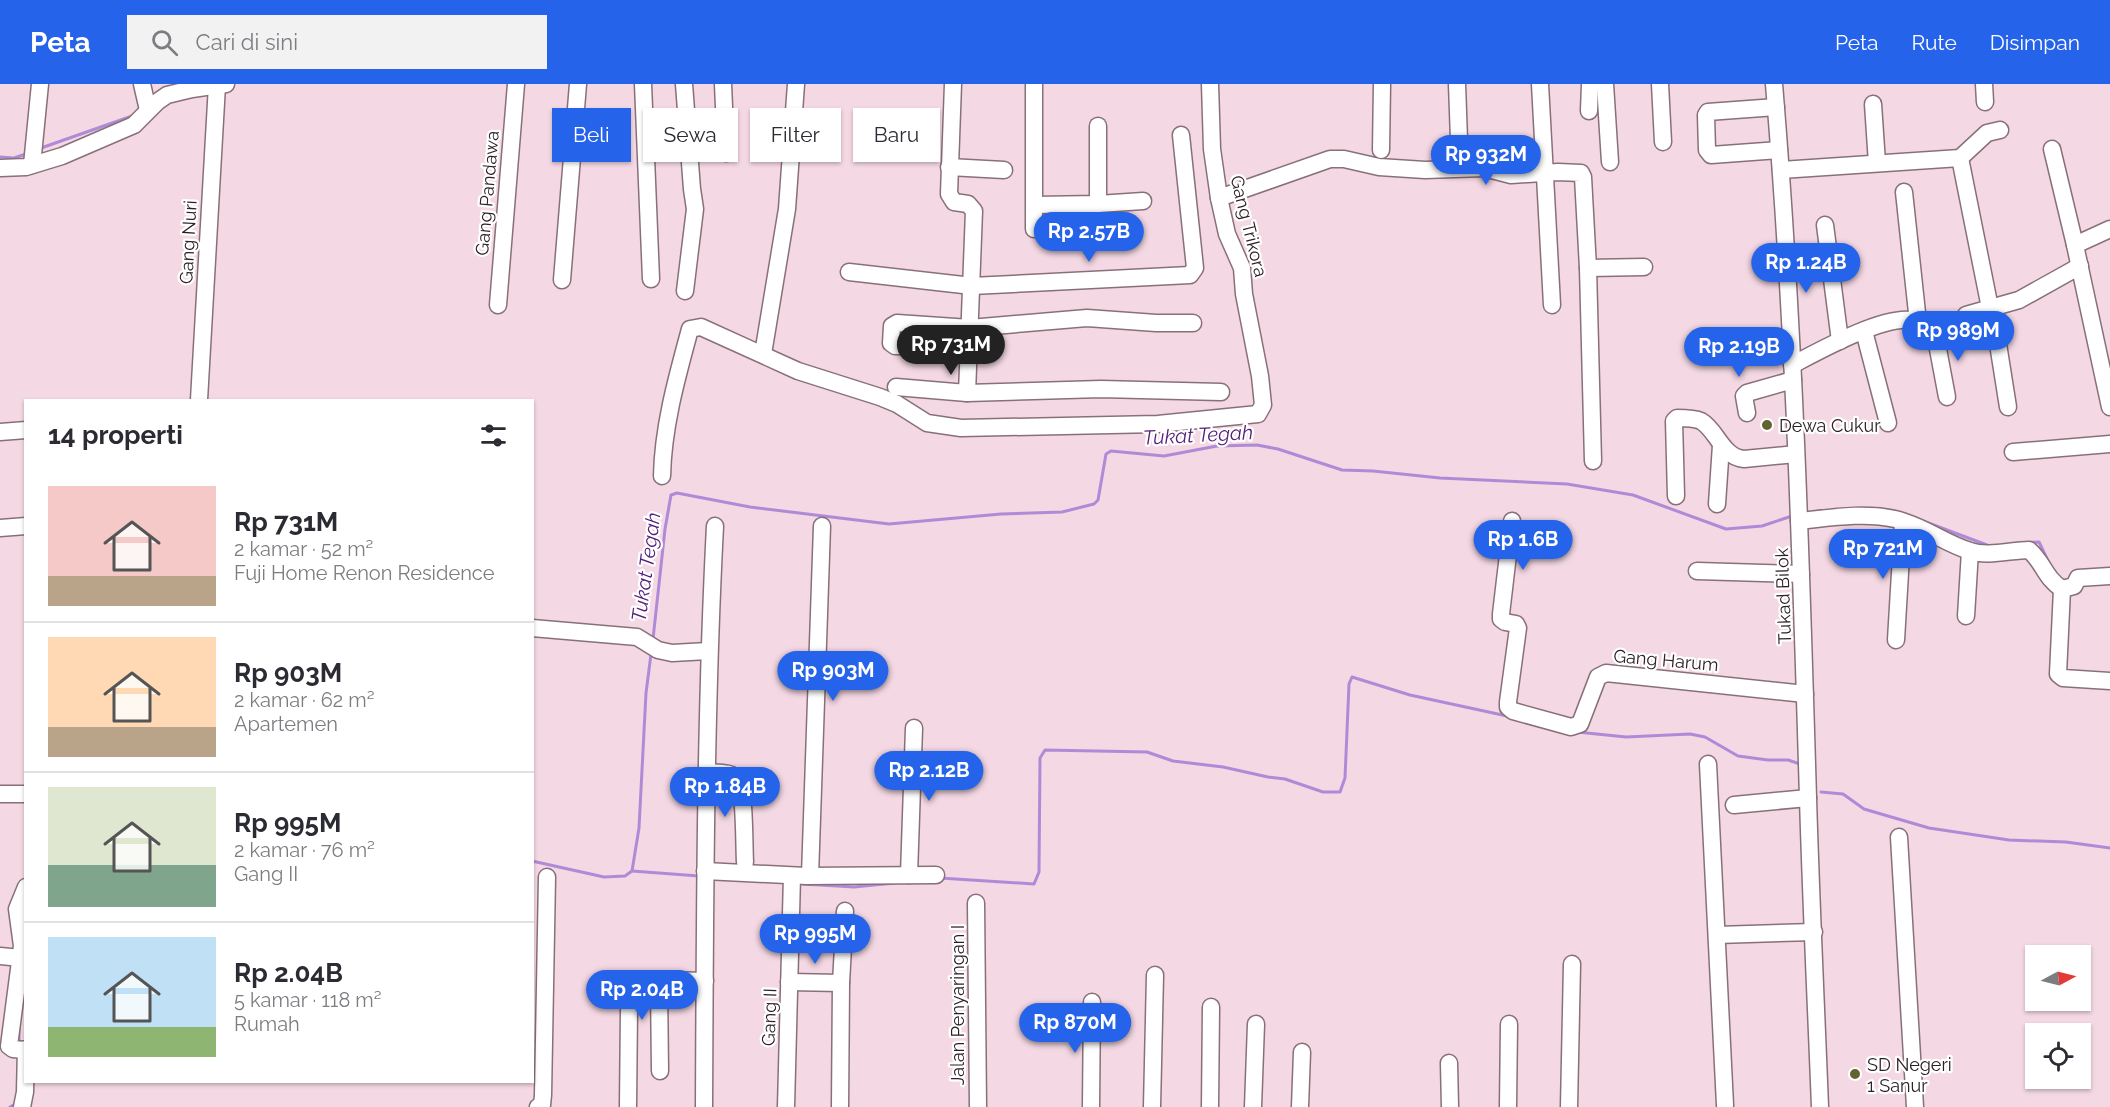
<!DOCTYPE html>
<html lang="id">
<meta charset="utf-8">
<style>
:root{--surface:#fff;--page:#f2f2f3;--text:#2b2b33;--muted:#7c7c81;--line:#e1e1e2;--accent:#2563eb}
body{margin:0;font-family:Raleway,sans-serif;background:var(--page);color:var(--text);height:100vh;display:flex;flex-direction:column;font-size:22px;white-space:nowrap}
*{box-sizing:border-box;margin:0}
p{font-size:20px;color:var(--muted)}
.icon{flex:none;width:33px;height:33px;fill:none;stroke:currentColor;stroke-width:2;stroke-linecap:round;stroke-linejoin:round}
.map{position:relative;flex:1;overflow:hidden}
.sheet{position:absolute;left:24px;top:315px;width:510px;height:684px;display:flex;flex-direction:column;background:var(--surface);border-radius:0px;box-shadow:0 2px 4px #0004}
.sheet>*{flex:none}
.banner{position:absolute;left:552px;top:24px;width:570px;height:54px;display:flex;gap:12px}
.needle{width:39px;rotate:83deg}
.buttons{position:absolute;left:2025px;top:861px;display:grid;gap:12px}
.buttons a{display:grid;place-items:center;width:66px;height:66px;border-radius:0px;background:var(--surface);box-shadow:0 2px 4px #0004;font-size:30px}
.price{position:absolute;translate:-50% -51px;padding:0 14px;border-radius:21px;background:var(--accent);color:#fff;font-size:20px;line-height:39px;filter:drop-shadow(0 2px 3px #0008)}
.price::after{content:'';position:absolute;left:50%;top:36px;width:18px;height:14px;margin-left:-9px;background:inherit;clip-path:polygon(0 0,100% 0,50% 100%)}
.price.on{background:#222;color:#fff}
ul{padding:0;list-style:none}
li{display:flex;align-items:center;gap:18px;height:150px;padding:0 24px}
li+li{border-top:2px solid var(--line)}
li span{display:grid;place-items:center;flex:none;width:168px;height:120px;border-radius:0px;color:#555}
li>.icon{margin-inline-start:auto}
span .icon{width:72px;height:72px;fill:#fffc;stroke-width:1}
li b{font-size:26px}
h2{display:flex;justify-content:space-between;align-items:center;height:72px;padding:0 24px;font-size:26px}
.tag{padding:0 21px;border-radius:0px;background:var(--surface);box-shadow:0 2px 4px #0004;font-size:21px;line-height:54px}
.tag.on{background:var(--accent);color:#fff}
header{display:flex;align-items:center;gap:36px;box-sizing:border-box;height:84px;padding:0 30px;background:var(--accent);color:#fff}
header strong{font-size:28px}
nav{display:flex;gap:33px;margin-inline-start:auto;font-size:21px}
.search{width:420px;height:54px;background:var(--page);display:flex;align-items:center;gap:15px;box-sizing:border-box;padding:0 21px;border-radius:0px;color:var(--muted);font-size:22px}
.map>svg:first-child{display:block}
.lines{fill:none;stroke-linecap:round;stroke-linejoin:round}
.stream{stroke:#af8bd7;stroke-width:3}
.minor-casing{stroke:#88707a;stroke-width:19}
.minor{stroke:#fff;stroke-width:16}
.poi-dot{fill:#626330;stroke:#fff;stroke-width:2}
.labels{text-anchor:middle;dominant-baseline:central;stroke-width:4.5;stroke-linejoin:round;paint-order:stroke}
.street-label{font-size:18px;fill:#2b2125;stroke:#fff}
.poi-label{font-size:18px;fill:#2b2125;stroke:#fff;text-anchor:start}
.water-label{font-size:20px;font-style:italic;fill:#52207a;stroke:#fff}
</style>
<header>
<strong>Peta</strong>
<div class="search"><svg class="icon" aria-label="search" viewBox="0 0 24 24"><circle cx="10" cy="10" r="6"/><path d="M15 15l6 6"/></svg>Cari di sini</div>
<nav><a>Peta</a><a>Rute</a><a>Disimpan</a></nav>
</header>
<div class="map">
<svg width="2110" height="1023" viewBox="0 0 2110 1023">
<rect width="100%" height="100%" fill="#f4d8e3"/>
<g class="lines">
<!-- stream -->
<g class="stream">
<path d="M41,64L135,31"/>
<path d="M0,73L14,74L26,70"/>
<path d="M1923,437L1987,461"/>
<path d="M2017,459L2039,458L2050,481"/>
<path d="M653,555L665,445L671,411L677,409L750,423L889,440L1001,430L1062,428L1094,420L1098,416L1106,370L1111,367L1164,372L1217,362L1257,361L1278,365L1342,386L1373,387L1440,394L1567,400L1633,411L1726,445L1762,442L1792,432"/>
<path d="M1577,648L1626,653L1690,650L1705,653L1738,672L1768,676H1788L1800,680"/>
<path d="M1821,708L1843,710L1864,725L1929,744L2009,756L2066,758L2110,764"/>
<path d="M532,777L604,793L625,792L632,787L639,744L646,609L651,570"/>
<path d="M632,787L699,792"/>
<path d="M940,794L1034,800L1039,788L1040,674L1045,666L1147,668L1173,677L1223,683L1268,693L1285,695L1323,708H1340L1345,694L1349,600L1352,593L1410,611L1507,632"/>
<path d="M803,800L854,803L895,799"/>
<path d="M19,961V944"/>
<path d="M10,1023L17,1019"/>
</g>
<defs>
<g id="minor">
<path d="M142,0L148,26"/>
<path d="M643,0L651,195"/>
<path d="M684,0L692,105L695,125L685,207"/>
<path d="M723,0L726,69"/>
<path d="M953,0L949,110L954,118L968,120L974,127L967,309"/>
<path d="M1034,0V145"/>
<path d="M1457,0L1460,84"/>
<path d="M1540,0L1552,221"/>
<path d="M1605,0L1610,78"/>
<path d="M1660,0L1663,58"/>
<path d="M1774,0C1794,238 1801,476 1808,714C1811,817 1816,920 1820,1023"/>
<path d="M1984,0L1985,18"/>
<path d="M1873,20L1877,79"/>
<path d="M1776,23L1708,28L1706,31L1707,66L1711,71L1779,66"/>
<path d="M1589,27L1590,0"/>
<path d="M1098,42V120"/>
<path d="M761,62L792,64"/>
<path d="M2052,65L2075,161"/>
<path d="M1381,66L1382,0"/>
<path d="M1960,74L1990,224"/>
<path d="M32,81L40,0"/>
<path d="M949,83L1004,86"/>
<path d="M0,84L26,83L62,72L134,41L157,18L167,11L192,5L226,0"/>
<path d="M1781,86L1960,74L1987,49L2000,46"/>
<path d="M1904,108L1918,238"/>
<path d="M1219,114L1330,75H1344L1379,83L1425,86L1484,84L1511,91L1558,88L1581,89L1583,93L1588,184L1593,377"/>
<path d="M1035,121L1098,120L1143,117"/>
<path d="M1825,141L1840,257"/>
<path d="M2110,145L2075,161L2110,323"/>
<path d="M1588,184L1644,183"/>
<path d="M849,188L972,202L1190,191L1195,184L1181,51"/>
<path d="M562,196L578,0"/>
<path d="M498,221L516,0"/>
<path d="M1966,231L2019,216L2080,182"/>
<path d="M1864,247L1888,339"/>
<path d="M1935,249L1947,313"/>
<path d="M970,263L895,262L891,259L892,242L897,239L970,244L1087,234L1156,239H1193"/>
<path d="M763,270L787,125L796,0"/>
<path d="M1792,281C1819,267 1880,233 1910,236C1920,237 1928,243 1935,249L1961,240L1990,236L1994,237L1995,241L2008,323"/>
<path d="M896,303L967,309L1101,305L1221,308"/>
<path d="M199,316L217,1"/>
<path d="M1747,329L1744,312L1747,309L1793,296"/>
<path d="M0,348L26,346"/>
<path d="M2013,368L2110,360"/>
<path d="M662,392C663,342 677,293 690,245L701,243L798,287L880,313L897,320L927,339L961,344L1158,340L1258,330L1263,321L1260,292L1244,210L1242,184L1227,150L1219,114L1212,65L1210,0"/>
<path d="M1676,412L1674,337L1677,334C1685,334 1694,334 1701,337C1717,346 1722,373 1744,375L1796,370"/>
<path d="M1717,420L1721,361"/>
<path d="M1512,437L1501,530V535L1505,538L1516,540L1518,544L1508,618V623L1513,627L1571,643L1580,640L1598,593L1606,589L1805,610"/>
<path d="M1799,437C1829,434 1864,428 1895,435C1922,441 1944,459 1970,467C1988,473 2011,466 2029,466C2044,479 2044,493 2062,505L2074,502L2078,494L2110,492"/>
<path d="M0,444L26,442"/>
<path d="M1697,487L1801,490"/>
<path d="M2062,505L2058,590L2063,594L2110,597"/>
<path d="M1966,532L1970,467"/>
<path d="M532,544L637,553L658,566L672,569L708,567"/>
<path d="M1896,556L1903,438"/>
<path d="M1708,680L1725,1021"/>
<path d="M707,688C716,689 732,687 738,696C745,707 744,762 745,778"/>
<path d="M0,710H26"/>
<path d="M1734,721L1808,714"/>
<path d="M1899,753L1915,1023"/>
<path d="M705,787L806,792L936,791"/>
<path d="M909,791L914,644"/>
<path d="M810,792L822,442"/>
<path d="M976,819L978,1023"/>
<path d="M1717,851L1814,848"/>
<path d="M0,872L21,874"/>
<path d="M789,898L841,899"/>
<path d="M25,966L13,965L9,962L22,862L17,825L26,803"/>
<path d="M1449,979L1450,1023"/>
<path d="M660,987L659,901L662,897L666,896L705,897"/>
<path d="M22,1023L25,1008L26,965"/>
<path d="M538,1023L542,1021L543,1011L547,793"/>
<path d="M628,1023L629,925"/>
<path d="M704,1023C705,829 705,635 715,442"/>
<path d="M786,1023L792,792"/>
<path d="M840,1023L841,899L845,827"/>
<path d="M1091,1023L1092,918"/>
<path d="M1152,1023L1155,891"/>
<path d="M1210,1023L1211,923"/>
<path d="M1253,1023L1256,940"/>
<path d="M1300,1023L1302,968"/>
<path d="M1508,1023L1509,940"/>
<path d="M1569,1023L1572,880"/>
</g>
</defs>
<!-- minor casing -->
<use href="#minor" class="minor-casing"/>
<!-- minor -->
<use href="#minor" class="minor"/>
</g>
<!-- markers -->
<g class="poi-dot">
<circle cx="1767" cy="341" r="6"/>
<circle cx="1855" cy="990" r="6"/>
</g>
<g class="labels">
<!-- street labels -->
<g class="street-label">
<text transform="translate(487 109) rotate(-85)">Gang Pandawa</text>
<text transform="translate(1249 142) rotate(76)">Gang Trikora</text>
<text transform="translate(188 158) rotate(-87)">Gang Nuri</text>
<text transform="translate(1783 512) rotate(-92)">Tukad Bilok</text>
<text transform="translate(1666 576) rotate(5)">Gang Harum</text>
<text transform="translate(957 921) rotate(-90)">Jalan Penyaringan I</text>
<text transform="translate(769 933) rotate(-88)">Gang II</text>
</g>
<!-- poi labels -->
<g class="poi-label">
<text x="1779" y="341">Dewa Cukur</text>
<text x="1867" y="980">SD Negeri<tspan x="1867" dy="21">1 Sanur</tspan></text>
</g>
<!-- water labels -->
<g class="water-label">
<text transform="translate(1198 351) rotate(-3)">Tukat Tegah</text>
<text transform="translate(646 483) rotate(-82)">Tukat Tegah</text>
</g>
</g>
</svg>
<div class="buttons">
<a><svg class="needle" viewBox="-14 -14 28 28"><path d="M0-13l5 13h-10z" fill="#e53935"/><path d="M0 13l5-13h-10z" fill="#7c7c81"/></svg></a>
<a><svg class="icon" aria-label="locate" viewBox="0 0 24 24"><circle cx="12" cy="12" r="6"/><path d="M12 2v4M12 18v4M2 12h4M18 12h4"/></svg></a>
</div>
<b class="price" style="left:1486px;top:102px">Rp 932M</b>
<b class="price" style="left:1089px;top:179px">Rp 2.57B</b>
<b class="price" style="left:1806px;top:210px">Rp 1.24B</b>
<b class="price" style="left:1958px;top:278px">Rp 989M</b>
<b class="price on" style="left:951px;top:292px">Rp 731M</b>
<b class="price" style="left:1739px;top:294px">Rp 2.19B</b>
<b class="price" style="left:1523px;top:487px">Rp 1.6B</b>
<b class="price" style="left:1883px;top:496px">Rp 721M</b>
<b class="price" style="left:833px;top:618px">Rp 903M</b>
<b class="price" style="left:929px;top:718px">Rp 2.12B</b>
<b class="price" style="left:725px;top:734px">Rp 1.84B</b>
<b class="price" style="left:815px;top:881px">Rp 995M</b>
<b class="price" style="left:642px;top:937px">Rp 2.04B</b>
<b class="price" style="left:1075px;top:970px">Rp 870M</b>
<div class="banner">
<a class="tag on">Beli</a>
<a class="tag">Sewa</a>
<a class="tag">Filter</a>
<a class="tag">Baru</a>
</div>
<section class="sheet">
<h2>14 properti<svg class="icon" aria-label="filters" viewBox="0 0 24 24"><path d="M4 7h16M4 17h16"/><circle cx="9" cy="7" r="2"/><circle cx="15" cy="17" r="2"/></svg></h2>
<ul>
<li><span style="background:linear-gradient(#f6c9c9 75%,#b9a48a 0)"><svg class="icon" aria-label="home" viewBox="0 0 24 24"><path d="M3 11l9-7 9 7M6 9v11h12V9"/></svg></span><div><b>Rp 731M</b><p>2 kamar · 52 m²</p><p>Fuji Home Renon Residence</p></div></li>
<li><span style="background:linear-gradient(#ffd9b3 75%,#b9a48a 0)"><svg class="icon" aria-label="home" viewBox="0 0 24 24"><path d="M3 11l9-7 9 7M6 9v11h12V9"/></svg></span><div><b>Rp 903M</b><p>2 kamar · 62 m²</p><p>Apartemen</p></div></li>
<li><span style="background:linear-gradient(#dfe7d0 65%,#7fa58c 0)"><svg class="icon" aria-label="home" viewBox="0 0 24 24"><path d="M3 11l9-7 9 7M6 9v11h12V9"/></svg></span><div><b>Rp 995M</b><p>2 kamar · 76 m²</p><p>Gang II</p></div></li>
<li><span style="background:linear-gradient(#bfe0f5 75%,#8fb573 0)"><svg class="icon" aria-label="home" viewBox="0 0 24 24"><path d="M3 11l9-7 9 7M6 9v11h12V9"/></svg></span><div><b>Rp 2.04B</b><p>5 kamar · 118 m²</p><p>Rumah</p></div></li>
</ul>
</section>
</div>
